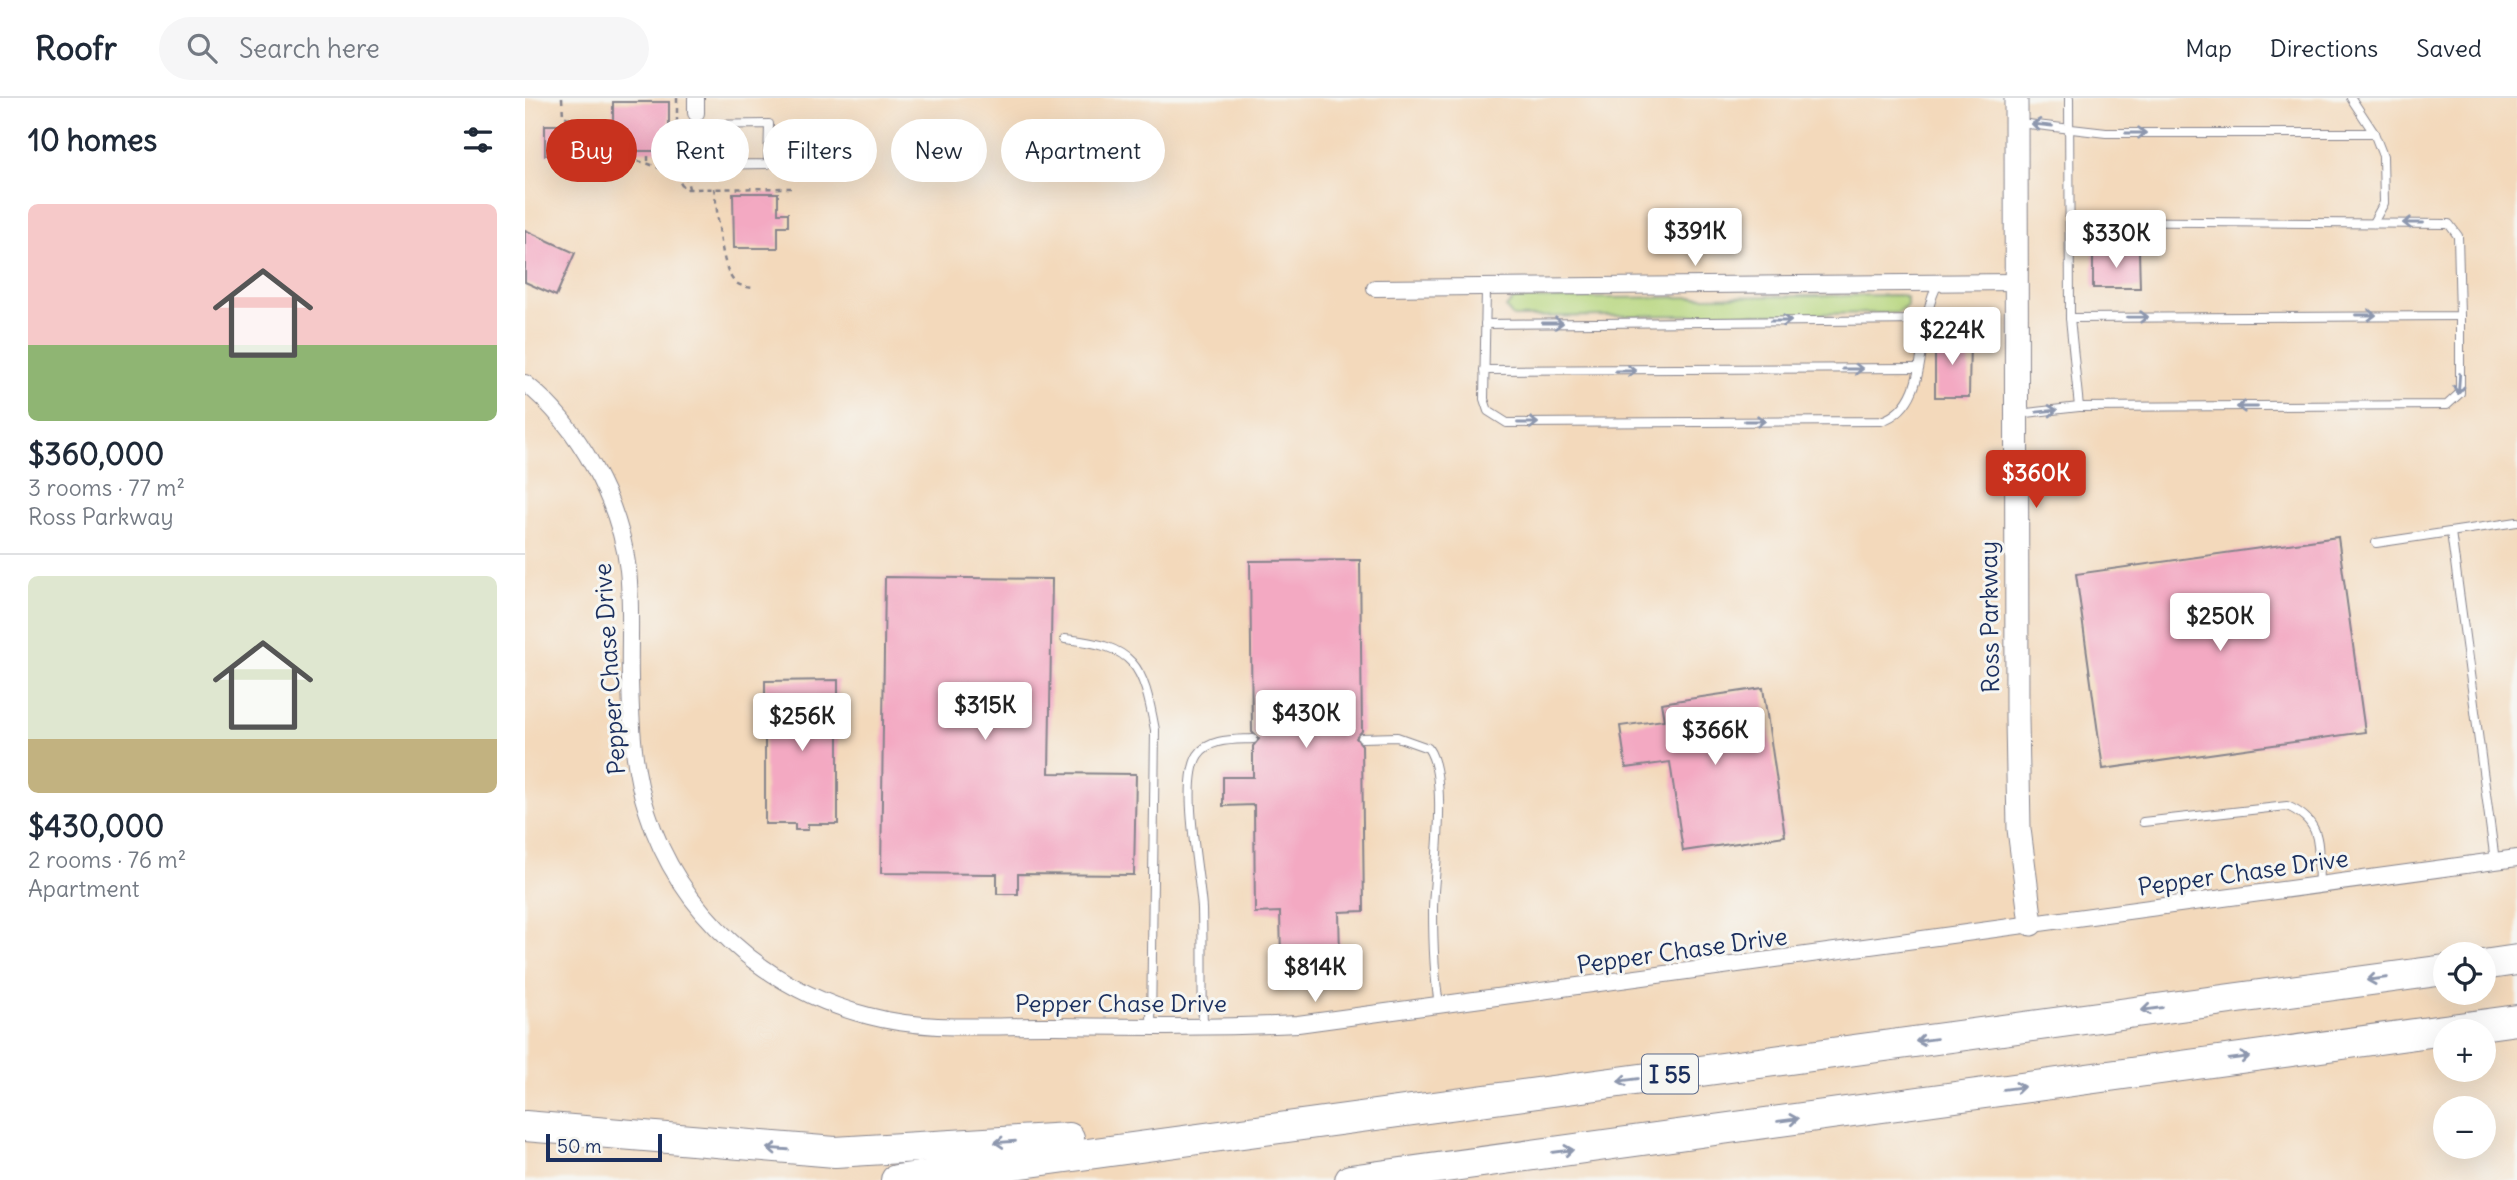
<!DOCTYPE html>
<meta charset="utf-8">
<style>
:root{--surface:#fff;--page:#f6f6f7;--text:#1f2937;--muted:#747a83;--line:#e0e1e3;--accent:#c8321e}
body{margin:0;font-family:Delius,sans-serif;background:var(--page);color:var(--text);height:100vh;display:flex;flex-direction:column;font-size:26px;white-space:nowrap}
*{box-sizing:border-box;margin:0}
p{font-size:23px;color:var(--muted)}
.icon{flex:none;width:38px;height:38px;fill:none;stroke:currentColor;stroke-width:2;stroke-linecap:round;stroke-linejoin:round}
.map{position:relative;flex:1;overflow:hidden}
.side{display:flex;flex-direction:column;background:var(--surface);width:525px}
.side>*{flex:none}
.hud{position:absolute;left:21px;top:21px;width:665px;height:63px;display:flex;gap:14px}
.controls{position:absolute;left:1908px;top:844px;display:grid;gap:14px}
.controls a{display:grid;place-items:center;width:63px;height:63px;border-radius:50%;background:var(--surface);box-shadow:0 7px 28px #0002;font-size:35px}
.scale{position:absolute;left:21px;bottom:18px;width:116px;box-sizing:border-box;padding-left:7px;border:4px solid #1b2f5e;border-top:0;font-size:19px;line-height:24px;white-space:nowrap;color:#1b2f5e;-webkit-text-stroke:5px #f6f6f2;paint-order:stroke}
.price{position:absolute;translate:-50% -60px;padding:0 16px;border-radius:7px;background:#fff;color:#222;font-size:23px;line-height:46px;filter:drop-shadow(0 2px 4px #0008)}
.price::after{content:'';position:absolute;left:50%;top:42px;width:21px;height:16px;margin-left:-10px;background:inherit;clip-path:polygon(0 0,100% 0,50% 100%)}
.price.current{background:var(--accent);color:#fff}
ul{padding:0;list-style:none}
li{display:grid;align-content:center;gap:14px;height:371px;padding:0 28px}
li+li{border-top:2px solid var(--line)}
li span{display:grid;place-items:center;height:217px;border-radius:10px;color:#555}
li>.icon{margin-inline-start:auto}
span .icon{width:126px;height:126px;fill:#fffc;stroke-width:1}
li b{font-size:30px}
h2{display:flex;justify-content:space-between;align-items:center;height:84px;padding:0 28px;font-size:30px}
.tag{padding:0 24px;border-radius:32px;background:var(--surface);box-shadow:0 7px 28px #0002;font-size:24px;line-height:63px}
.tag.current{background:var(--accent);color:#fff}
header{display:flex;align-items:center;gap:42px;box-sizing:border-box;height:98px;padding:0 35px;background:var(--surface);border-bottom:2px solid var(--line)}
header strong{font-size:33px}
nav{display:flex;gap:38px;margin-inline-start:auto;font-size:24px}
.search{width:490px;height:63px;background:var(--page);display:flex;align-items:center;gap:18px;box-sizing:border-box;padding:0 24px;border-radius:38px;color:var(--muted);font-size:26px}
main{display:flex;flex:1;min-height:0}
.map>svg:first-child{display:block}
.green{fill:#b6d57c;stroke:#68826d;stroke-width:2}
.building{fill:#f3a9c2}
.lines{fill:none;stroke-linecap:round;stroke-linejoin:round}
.lane-casing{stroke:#87848c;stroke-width:10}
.street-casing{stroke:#87848c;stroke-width:18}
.secondary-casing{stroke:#87848c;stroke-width:25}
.highway-casing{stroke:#87848c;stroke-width:32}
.path{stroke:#87848c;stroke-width:2.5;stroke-dasharray:5 5;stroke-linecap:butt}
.lane{stroke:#fff;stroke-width:8}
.street{stroke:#fff;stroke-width:16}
.secondary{stroke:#fff;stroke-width:23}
.highway{stroke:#fff;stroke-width:30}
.oneway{stroke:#8d97ae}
.labels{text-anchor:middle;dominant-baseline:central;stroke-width:6;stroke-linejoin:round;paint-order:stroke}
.shield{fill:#f6f6f2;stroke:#5d6b8a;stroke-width:2}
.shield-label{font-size:23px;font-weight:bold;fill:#1b2f5e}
.street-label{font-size:24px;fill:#1b2f5e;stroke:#f6f6f2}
</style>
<header>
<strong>Roofr</strong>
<div class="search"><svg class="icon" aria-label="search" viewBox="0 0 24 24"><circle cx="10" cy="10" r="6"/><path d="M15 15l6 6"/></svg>Search here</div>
<nav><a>Map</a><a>Directions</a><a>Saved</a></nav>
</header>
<main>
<section class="side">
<h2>10 homes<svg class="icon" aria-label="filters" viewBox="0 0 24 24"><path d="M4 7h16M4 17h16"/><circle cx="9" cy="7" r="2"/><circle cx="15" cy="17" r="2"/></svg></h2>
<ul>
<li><span style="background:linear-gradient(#f6c9c9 65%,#8fb573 0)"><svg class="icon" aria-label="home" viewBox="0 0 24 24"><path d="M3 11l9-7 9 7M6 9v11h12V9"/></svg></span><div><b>$360,000</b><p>3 rooms · 77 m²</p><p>Ross Parkway</p></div></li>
<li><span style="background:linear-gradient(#dfe7d0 75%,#c2b280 0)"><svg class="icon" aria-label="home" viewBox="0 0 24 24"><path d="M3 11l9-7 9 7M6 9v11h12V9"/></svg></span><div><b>$430,000</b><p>2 rooms · 76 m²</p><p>Apartment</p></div></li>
</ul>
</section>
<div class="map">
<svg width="1992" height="1082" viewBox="0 0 1992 1082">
<rect width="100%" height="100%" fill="#f6f6f2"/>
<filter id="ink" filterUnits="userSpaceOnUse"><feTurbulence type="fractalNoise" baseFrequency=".0143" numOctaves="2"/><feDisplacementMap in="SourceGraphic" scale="14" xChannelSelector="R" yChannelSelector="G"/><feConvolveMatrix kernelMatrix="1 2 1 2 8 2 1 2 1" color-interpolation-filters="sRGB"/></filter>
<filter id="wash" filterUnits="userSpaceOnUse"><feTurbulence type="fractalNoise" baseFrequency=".00686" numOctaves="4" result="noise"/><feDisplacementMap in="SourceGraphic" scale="28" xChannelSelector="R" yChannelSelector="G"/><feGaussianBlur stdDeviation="1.57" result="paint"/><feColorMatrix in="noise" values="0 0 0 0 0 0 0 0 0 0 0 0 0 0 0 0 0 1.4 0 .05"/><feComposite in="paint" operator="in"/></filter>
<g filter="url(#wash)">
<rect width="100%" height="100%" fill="#f3d9bb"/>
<!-- green -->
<path class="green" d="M1375,197L1382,200V208L1373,215L988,219L981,210L989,201Z"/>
<g id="blocks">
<!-- building -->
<g class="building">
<rect x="88" y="4" width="56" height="49"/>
<rect x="20" y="27" width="16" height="30"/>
<path d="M208,95H253V115H263V128H253V150H209Z"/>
<path d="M0,132L50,155L31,198L0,184Z"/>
<path d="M1568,153H1614L1615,190H1568Z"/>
<path d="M1410,240H1445L1444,299H1410Z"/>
<path d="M1813,439L1840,634L1578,671L1551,476Z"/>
<path d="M835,462L837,633L831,640L837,647L839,813L814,814L815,858L791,859V862L756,860L755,814L730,815L729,707L698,708V679H728V648L734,641L727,634L725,463Z"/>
<path d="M360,479L527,481L524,675L611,676L609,777L493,776V796H472V776L356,775Z"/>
<path d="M313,582V726H283V732H270V726H240V583Z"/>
<path d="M1238,590L1260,738L1158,753L1145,664L1101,670L1095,628L1139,622L1136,605Z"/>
</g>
</g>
</g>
<g filter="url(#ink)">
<use href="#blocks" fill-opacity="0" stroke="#87848c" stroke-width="2"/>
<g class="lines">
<defs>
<g id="lane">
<path d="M1544,0L1545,220L1554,309"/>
<path d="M1826,0L1849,35"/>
<path d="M171,15L172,67L243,66L244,26L171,27"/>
<path d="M1494,25L1581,35H1849L1858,58L1859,105L1848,125"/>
<path d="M961,191L959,301L963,313L982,325L1356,323C1409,306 1389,228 1413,186"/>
<path d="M1545,220L1935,218L1933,138L1924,126L1546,123"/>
<path d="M960,226L1400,222"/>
<path d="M959,272L1393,270"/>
<path d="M1493,316L1554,309L1922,307L1935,295V218"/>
<path d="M1926,434L1970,763"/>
<path d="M1851,445L1992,424"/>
<path d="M540,541C610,548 618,566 630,632L626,929"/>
<path d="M837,640L872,639L903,650C924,679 909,773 908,810C908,843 909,876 914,907"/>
<path d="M1618,724L1762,708C1801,725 1792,750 1794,787"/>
<path d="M678,929C677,889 678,850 677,811C675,776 655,685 673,657C684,640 710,642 728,641"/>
</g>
<g id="street">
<path d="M171,15V0"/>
<path d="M850,190L1490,184"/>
<path d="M0,285C54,328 95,404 103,472C107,509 104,545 105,581C106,626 108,671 122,713C154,815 241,892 344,918C403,934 470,927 531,928C612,929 693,930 773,926L1992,760"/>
</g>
<path id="secondary" d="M1491,0L1492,621L1494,731L1506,826"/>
<g id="highway">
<path d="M1958,867L1992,862"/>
<path d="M0,1028L310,1054L544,1040"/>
<path d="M371,1082L1920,872"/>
<path d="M825,1082L1992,922"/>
</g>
</defs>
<!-- lane casing -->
<use href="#lane" class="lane-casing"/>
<!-- street casing -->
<use href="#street" class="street-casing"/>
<!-- secondary casing -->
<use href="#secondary" class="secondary-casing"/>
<!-- highway casing -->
<use href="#highway" class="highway-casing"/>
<!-- path -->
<g class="path">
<path d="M37,0L38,18C66,26 62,44 81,57C94,65 110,61 124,66C137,71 146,76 160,76L164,90"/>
<path d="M152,0V76"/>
<path d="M46,36L55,24"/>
<path d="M123,58V66"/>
<path d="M150,76L159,91L266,90"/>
<path d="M189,90C193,112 195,166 208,182C213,188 221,189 229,190"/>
</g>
<!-- lane -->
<use href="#lane" class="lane"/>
<!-- street -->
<use href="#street" class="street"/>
<!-- secondary -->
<use href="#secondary" class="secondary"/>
<!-- highway -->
<use href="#highway" class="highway"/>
</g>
<!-- one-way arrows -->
<defs><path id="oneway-shaft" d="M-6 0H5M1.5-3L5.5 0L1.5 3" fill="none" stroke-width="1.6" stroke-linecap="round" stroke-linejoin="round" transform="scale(1.75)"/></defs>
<g class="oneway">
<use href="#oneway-shaft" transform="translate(1517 27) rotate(-174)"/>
<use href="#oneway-shaft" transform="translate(1611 35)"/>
<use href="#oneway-shaft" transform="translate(1888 125) rotate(-180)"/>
<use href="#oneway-shaft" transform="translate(1841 217)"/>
<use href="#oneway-shaft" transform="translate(1613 219) rotate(-1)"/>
<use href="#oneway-shaft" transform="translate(1256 223)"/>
<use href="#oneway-shaft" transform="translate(1028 225)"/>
<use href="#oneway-shaft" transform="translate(1328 271)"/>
<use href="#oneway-shaft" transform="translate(1101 273)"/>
<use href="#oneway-shaft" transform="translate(1934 286) rotate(94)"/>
<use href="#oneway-shaft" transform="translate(1722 309) rotate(180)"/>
<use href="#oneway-shaft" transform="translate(1522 313) rotate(-6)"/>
<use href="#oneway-shaft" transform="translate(1230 323)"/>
<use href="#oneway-shaft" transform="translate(1003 325)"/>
<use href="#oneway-shaft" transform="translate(1852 881) rotate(172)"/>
<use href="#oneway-shaft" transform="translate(1627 911) rotate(172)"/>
<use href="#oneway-shaft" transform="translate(1401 942) rotate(172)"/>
<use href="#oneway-shaft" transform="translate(1714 960) rotate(-8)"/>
<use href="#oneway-shaft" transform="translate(1103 982) rotate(172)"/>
<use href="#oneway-shaft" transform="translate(1489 990) rotate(-8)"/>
<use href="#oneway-shaft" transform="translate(1263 1022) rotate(-8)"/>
<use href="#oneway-shaft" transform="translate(480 1044) rotate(176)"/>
<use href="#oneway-shaft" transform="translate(253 1051) rotate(-176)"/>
<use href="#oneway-shaft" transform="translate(1038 1053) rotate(-8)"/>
</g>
</g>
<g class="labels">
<!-- shield labels -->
<rect class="shield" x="1117" y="956.5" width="56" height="39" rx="5"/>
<g class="shield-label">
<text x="1145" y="976">I 55</text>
</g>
<!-- street labels -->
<g class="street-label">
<text transform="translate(1464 519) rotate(-91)">Ross Parkway</text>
<text transform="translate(84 571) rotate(-94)">Pepper Chase Drive</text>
<text transform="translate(1718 774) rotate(-8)">Pepper Chase Drive</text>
<text transform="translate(1157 852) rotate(-8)">Pepper Chase Drive</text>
<text x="596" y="905">Pepper Chase Drive</text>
</g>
</g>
</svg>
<div class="controls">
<a><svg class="icon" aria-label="locate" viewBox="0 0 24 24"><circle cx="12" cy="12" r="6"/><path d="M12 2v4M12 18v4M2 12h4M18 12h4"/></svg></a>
<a>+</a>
<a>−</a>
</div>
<div class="scale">50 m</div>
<b class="price" style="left:1170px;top:170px">$391K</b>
<b class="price" style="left:1591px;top:172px">$330K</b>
<b class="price" style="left:1427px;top:269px">$224K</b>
<b class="price current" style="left:1511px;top:412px">$360K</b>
<b class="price" style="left:1695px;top:555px">$250K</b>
<b class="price" style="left:460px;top:644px">$315K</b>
<b class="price" style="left:781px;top:652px">$430K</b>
<b class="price" style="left:277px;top:655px">$256K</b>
<b class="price" style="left:1190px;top:669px">$366K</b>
<b class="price" style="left:790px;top:906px">$814K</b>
<div class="hud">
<a class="tag current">Buy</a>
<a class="tag">Rent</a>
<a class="tag">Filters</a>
<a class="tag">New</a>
<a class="tag">Apartment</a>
</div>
</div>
</main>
